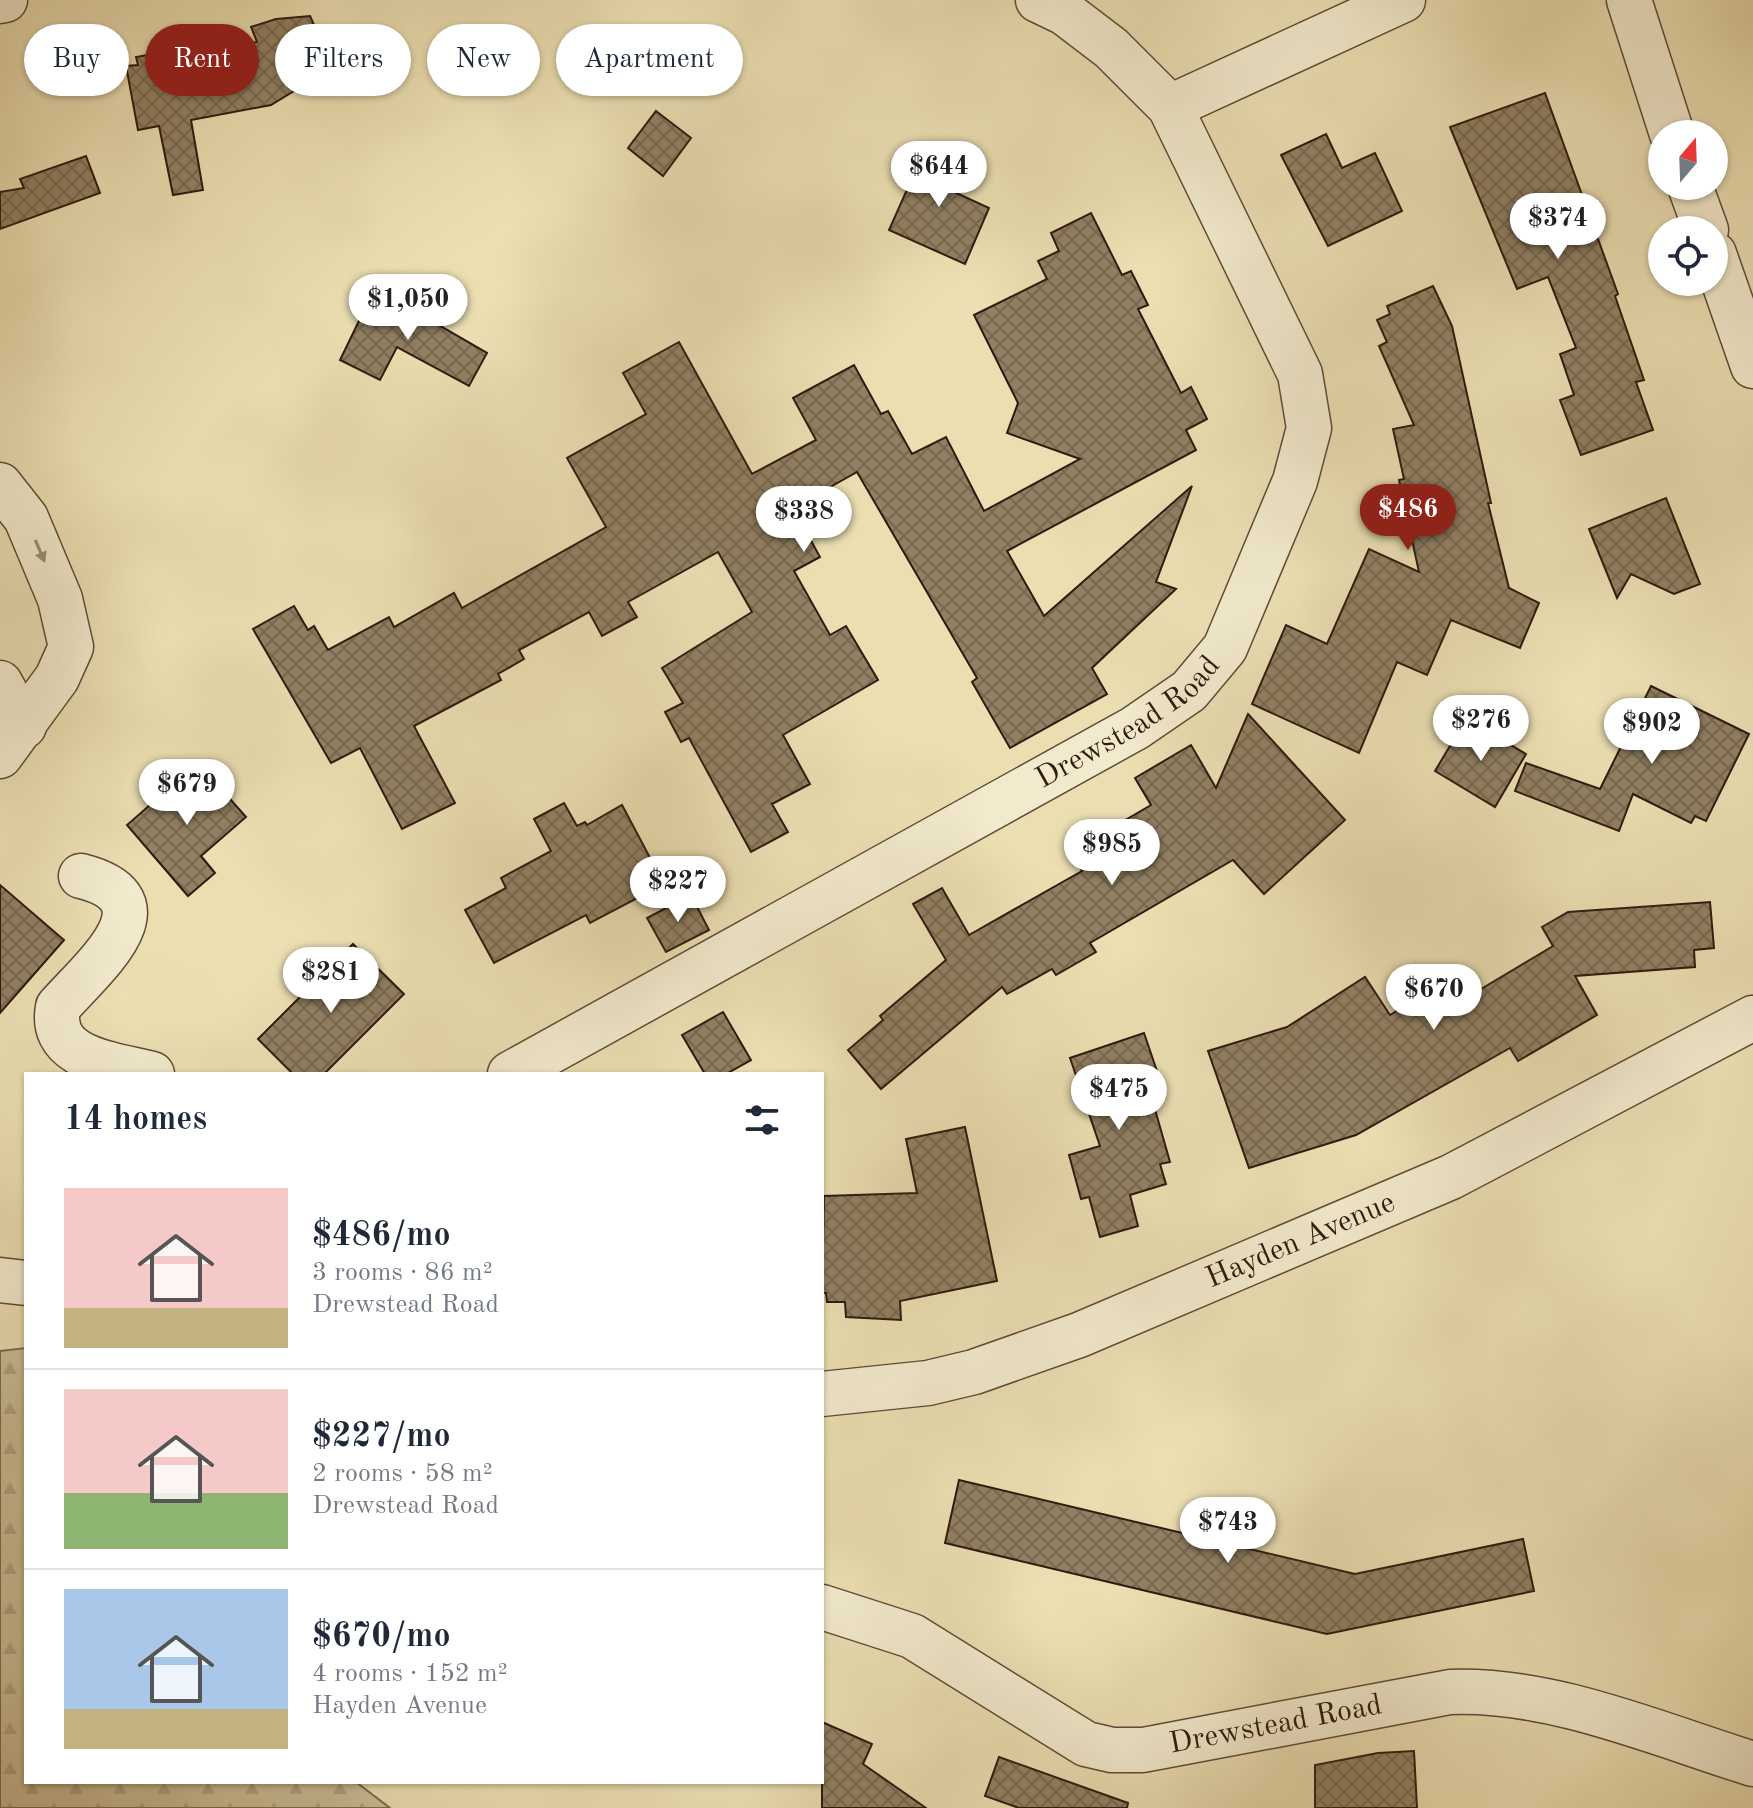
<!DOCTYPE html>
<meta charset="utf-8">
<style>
:root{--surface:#fff;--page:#f6f6f7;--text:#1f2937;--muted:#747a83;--line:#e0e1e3;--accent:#8f2418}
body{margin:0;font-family:"Old Standard TT",serif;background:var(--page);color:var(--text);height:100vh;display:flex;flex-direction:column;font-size:30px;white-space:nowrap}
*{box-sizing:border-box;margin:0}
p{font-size:26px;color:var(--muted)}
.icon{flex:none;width:44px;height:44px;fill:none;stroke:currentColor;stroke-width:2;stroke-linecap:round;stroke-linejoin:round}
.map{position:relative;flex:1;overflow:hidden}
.sheet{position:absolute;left:24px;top:1072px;width:800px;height:712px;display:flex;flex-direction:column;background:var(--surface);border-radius:0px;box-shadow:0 2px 6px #0004}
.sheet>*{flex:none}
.guide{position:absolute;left:24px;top:24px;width:800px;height:72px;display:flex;gap:16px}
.needle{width:52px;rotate:19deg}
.fabs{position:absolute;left:1648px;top:120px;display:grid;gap:16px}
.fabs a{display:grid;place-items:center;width:80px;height:80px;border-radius:50%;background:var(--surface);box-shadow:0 2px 6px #0004;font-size:40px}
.price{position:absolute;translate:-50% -68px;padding:0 18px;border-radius:28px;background:#fff;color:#222;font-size:26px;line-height:52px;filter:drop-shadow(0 2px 4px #0008)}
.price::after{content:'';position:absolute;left:50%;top:48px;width:24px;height:18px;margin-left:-12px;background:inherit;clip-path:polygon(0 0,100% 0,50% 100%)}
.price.on{background:var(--accent);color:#fff}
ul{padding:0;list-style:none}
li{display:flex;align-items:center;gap:24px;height:200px;padding:0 40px}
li+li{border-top:2px solid var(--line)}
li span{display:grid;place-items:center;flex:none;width:224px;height:160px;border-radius:0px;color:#555}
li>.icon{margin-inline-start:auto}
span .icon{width:96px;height:96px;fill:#fffc;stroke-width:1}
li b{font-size:34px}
h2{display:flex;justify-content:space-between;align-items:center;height:96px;padding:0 40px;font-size:34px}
.pill{padding:0 28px;border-radius:36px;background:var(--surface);box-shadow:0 2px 6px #0004;font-size:28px;line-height:72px}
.pill.on{background:var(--accent);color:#fff}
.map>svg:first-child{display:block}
.forest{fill:url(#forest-firs);stroke:#7e6c52;stroke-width:2}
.building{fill:url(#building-cross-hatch);stroke:#301a0e;stroke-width:2}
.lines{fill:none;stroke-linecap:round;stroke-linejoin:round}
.minor-casing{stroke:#5f4b37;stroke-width:47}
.minor{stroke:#f2eacd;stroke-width:44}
.oneway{fill:#9b8c77}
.labels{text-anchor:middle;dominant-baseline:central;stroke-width:8;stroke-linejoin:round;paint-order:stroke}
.street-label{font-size:30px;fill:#301a0e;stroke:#f2eacd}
</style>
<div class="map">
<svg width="1753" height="1808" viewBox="0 0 1753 1808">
<defs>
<pattern id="forest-firs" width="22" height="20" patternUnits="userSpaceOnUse" patternTransform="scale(2)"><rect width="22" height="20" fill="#cbbe96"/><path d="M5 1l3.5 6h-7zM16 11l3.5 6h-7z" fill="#afa380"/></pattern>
<pattern id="building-cross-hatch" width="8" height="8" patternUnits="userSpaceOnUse" patternTransform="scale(2)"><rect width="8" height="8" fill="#918063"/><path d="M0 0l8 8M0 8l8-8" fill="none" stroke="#776850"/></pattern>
</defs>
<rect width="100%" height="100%" fill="#ebdfb2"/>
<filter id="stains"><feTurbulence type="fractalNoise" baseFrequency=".0025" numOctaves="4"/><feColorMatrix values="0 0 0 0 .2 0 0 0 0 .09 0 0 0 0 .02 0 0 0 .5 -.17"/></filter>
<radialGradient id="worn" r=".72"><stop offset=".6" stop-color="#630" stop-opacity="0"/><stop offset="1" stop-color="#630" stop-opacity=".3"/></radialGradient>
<!-- forest -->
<path class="forest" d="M26,1348V1782H356L390,1808H0V1351Z"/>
<!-- building -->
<g class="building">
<path d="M310,16L333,67L271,105L191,120L203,190L173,195L159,126L138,130L126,66L138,65L136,57L177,50L178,56L257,42L251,27L276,19Z"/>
<path d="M1545,93L1618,294L1615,296L1644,380L1636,382L1653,430L1581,455L1560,400L1574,395L1560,354L1576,348L1548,277L1517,289L1450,127Z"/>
<path d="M656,111L691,138L663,176L628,148Z"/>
<path d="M1326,134L1342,168L1375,153L1402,211L1328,246L1281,155Z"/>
<path d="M926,147L964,163L952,191L989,208L965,264L889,230Z"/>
<path d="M86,156L100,193L0,229V192L24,188L20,179Z"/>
<path d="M1091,213L1122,275L1131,271L1148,305L1138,309L1181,393L1191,387L1207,419L1186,430L1196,450L1007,551L1044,616L1192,486L1156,582L1176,589L1092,668L1107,694L1010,748L972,682L977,678L857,472L793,508L820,557L794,571L830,635L846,626L878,680L783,735L810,784L772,804L788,832L751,852L689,738L681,742L665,712L683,703L662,668L752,612L718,552L628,602L637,617L602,636L589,612L519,650L524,659L498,674L501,680L414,726L455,803L402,829L360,748L331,763L253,629L294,606L308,630L314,626L328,650L389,617L394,627L454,593L462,608L606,527L567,458L646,414L623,373L679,342L752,474L816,440L793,398L854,365L881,414L888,411L912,454L946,437L984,511L1080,459L1007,433L1018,403L974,315L1047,279L1038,261L1059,251L1051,233Z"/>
<path d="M1433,286L1452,326L1491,503H1488L1509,588L1539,603L1520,648L1451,620L1427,675L1397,662L1359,753L1252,704L1286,625L1327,644L1369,549L1419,572L1399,480L1404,479L1393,429L1414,425L1379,346L1387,342L1377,320L1390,314L1387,306Z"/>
<path d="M372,294L416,312L487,353L469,386L397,347L380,380L340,360Z"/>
<path d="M1666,498L1700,584L1674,594L1631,574L1617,598L1589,529Z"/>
<path d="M1651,686L1749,734L1706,821L1695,816L1691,823L1633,794L1619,831L1515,791L1526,763L1600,789Z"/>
<path d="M1248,714L1345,820L1264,894L1233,860L1090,943L1096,952L1056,975L1052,969L1007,994L1002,987L881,1089L848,1050L883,1020L880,1016L946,960L913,904L942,888L969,935L1082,871L1074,858L1090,849L1086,843L1151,805L1135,778L1191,745L1216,788Z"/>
<path d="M1466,719L1526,754L1495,807L1435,771Z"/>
<path d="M198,763L246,817L201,856L215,873L188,896L127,825Z"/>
<path d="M564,803L577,826L585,822L587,825L622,805L664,884L590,923L586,915L494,963L465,910L506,888L501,878L551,851L534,819Z"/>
<path d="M0,885L64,940L0,1013Z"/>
<path d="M691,895L709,930L666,952L647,918Z"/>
<path d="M1710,902L1714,948L1694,950L1695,967L1575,976L1597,1015L1518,1061L1510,1048L1356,1135L1249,1168L1208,1051L1287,1027L1365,977L1390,1015L1402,1008L1405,1014L1447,989L1456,1004L1553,946L1542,927L1568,912Z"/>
<path d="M353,944L404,994L324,1074H293L258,1039Z"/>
<path d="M723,1012L751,1060L726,1074H705L682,1035Z"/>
<path d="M1144,1033L1158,1074L1146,1078L1170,1162L1160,1164L1166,1184L1130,1195L1138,1226L1100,1237L1089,1197L1081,1199L1069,1155L1100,1146L1070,1058Z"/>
<path d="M965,1127L997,1281L900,1301L901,1320L846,1317L845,1302H827L826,1293H822L824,1196L917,1193L906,1139Z"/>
<path d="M959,1480L1355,1574L1523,1539L1534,1591L1327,1634L945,1543Z"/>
<path d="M822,1722L872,1744L863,1764L926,1808H822Z"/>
<path d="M1414,1751L1417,1808H1315V1765L1378,1753Z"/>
<path d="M999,1757L1128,1803L1127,1808H1019L985,1796Z"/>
</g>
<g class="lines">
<defs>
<g id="minor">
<path d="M1629,0L1672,134"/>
<path d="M0,1L5,0"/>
<path d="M1170,107L1403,0"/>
<path d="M1690,186L1706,230"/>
<path d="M1714,254L1753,366"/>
<path d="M0,485L26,518L60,599L71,647L57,678L0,756"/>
<path d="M0,683L24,726"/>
<path d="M81,876C176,900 92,968 58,1007C48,1060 114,1064 152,1074"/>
<path id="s1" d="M510,1074L1135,728L1189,691L1225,648L1295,481L1309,428L1300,374L1170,107L1111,48L1065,13L1038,0"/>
<path d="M0,1280L26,1283"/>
<path id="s2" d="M822,1394L928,1383L974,1372L1079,1335L1451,1177L1753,1018"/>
<path id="s3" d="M822,1607L912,1636L1086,1744L1112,1750H1143L1450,1692C1551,1688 1657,1734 1753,1764"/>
</g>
</defs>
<!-- minor casing -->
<use href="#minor" class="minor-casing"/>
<!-- minor -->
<use href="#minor" class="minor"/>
</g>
<!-- one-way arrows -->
<defs><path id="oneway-solid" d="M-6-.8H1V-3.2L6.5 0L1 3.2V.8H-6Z" transform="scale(2)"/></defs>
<use class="oneway" href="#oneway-solid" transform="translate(40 551) rotate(67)"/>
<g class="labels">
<!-- street labels -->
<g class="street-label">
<text stroke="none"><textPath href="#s1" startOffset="712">Drewstead Road</textPath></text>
<text stroke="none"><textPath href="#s2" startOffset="506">Hayden Avenue</textPath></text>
<text stroke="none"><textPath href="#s3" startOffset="492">Drewstead Road</textPath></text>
</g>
</g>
<rect width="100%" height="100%" filter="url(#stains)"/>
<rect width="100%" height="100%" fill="url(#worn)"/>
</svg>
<div class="fabs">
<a><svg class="needle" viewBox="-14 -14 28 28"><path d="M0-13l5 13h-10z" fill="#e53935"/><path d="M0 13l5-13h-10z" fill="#747a83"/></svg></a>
<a><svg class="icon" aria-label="locate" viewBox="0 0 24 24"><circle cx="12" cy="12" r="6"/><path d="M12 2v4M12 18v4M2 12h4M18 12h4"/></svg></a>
</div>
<b class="price" style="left:939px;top:209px">$644</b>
<b class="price" style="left:1558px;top:261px">$374</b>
<b class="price" style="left:408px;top:342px">$1,050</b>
<b class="price on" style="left:1408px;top:552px">$486</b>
<b class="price" style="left:804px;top:554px">$338</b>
<b class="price" style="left:1481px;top:763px">$276</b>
<b class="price" style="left:1652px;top:766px">$902</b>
<b class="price" style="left:187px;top:827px">$679</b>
<b class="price" style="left:1112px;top:887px">$985</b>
<b class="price" style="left:678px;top:924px">$227</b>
<b class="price" style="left:331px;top:1015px">$281</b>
<b class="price" style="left:1434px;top:1032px">$670</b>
<b class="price" style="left:1119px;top:1132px">$475</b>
<b class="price" style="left:1228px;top:1565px">$743</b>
<div class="guide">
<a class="pill">Buy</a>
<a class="pill on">Rent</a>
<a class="pill">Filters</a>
<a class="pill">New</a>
<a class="pill">Apartment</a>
</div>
<section class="sheet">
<h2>14 homes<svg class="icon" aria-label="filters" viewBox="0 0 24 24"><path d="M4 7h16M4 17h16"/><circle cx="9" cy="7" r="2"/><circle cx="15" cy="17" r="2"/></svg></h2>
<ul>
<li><span style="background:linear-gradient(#f6c9c9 75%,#c2b280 0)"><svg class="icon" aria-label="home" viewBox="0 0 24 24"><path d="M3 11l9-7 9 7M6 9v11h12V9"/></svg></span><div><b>$486/mo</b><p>3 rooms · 86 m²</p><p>Drewstead Road</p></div></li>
<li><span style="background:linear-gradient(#f6c9c9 65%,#8fb573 0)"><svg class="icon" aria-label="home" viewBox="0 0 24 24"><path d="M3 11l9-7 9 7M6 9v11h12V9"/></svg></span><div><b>$227/mo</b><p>2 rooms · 58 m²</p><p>Drewstead Road</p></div></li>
<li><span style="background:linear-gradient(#a9c7e8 75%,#c2b280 0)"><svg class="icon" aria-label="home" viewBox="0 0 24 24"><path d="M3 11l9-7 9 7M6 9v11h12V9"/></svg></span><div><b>$670/mo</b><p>4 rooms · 152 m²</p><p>Hayden Avenue</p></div></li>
</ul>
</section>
</div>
